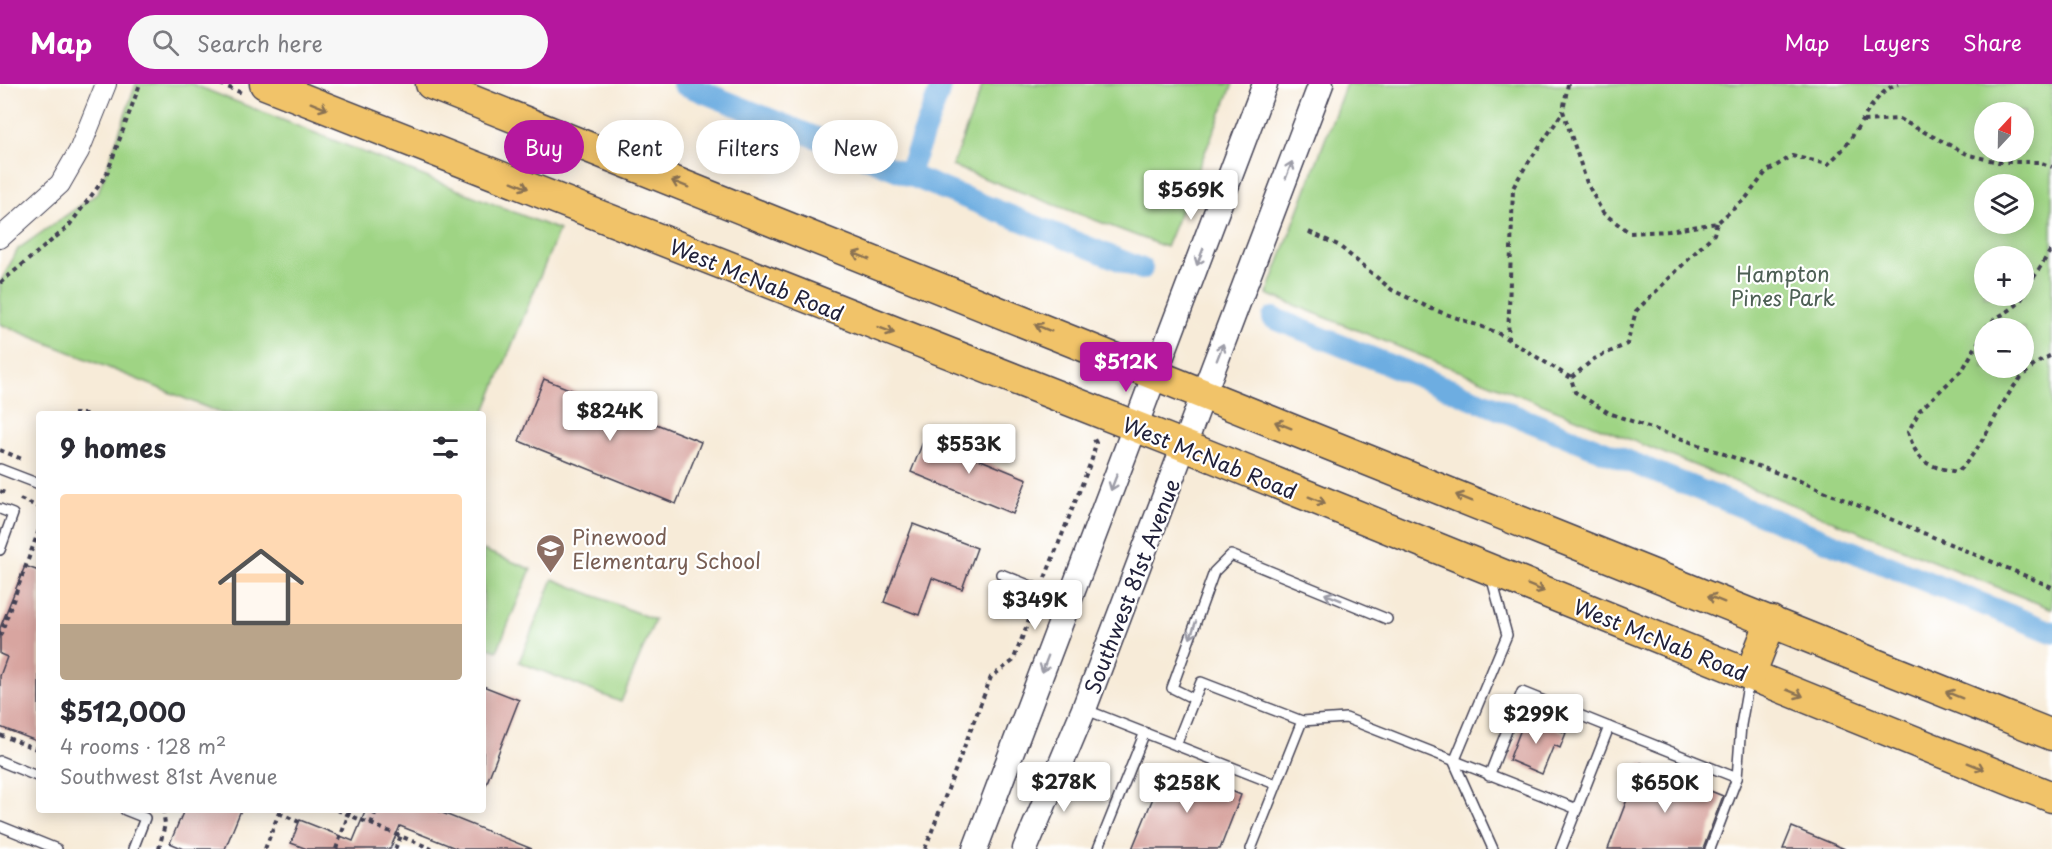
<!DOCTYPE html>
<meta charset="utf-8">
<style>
:root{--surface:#fff;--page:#f7f7f7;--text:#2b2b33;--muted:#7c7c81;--accent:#b5179e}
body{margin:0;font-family:"Playpen Sans",sans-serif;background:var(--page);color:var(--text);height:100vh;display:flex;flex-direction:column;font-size:22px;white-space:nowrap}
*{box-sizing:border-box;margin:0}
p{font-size:20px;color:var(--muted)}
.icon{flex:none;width:33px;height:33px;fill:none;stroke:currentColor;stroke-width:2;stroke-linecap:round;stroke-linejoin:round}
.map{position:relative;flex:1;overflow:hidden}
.drawer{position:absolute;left:36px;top:327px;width:450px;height:402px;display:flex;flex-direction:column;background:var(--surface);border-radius:6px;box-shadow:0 3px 15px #0003}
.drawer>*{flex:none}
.banner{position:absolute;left:504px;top:36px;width:570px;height:54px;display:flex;gap:12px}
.needle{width:39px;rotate:22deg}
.buttons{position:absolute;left:1974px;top:18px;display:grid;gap:12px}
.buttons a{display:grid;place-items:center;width:60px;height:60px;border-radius:50%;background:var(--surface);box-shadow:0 3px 15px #0003;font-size:30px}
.price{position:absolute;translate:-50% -51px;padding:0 14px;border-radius:6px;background:#fff;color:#222;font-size:20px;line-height:39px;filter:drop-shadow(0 2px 3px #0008)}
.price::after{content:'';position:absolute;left:50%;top:36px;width:18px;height:14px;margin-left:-9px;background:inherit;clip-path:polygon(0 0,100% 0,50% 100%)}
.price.active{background:var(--accent);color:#fff}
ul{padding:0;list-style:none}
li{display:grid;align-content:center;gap:12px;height:318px;padding:0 24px}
li span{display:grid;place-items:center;height:186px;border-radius:6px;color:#555}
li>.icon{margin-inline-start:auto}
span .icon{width:108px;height:108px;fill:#fffc;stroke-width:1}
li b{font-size:26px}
h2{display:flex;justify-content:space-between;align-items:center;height:72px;padding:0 24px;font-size:26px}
.pill{padding:0 21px;border-radius:27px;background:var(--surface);box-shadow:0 3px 15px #0003;font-size:21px;line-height:54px}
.pill.active{background:var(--accent);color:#fff}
header{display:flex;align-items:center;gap:36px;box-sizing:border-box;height:84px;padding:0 30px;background:var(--accent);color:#fff}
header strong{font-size:28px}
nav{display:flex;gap:33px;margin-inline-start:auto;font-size:21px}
.search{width:420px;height:54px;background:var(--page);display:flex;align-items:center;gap:15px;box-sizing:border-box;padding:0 21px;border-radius:33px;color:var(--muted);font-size:22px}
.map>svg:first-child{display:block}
.green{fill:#9fd484;stroke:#607b60;stroke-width:1.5;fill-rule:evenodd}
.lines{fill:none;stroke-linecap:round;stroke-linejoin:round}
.canal{stroke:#6dade1;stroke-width:22}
.building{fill:#d8a5a0}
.service-casing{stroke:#424053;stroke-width:12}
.minor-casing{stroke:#424053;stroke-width:22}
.tertiary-casing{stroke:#424053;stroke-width:27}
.primary-casing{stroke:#424053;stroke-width:33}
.path{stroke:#424053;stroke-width:4;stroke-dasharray:4.5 4.5;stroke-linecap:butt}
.service{stroke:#fff;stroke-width:9}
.minor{stroke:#fff;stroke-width:20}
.tertiary{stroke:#fff;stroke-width:24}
.primary{stroke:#f1c369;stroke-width:30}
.oneway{stroke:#8a7252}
.oneway2{stroke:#9c9ca7}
.labels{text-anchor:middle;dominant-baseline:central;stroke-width:4.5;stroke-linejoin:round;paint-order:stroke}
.park-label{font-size:21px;fill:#4e6055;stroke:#fff}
.street-label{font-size:21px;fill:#22223b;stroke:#fff}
.education-label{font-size:21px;fill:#785e54;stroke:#fff;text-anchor:start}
</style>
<header>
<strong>Map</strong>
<div class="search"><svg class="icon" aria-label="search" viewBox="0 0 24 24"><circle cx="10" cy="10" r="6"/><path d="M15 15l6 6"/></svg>Search here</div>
<nav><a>Map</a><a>Layers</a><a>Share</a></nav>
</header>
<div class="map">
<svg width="2052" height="765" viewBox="0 0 2052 765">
<rect width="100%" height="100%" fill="#fff"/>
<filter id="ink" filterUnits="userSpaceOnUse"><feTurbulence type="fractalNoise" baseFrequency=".0167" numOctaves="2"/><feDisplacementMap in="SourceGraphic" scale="12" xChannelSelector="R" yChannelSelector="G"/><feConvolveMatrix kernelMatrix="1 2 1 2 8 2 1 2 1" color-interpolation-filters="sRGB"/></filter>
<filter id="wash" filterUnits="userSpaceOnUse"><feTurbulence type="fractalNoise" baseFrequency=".008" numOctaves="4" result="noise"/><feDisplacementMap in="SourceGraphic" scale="24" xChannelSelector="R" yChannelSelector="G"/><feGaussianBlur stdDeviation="1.35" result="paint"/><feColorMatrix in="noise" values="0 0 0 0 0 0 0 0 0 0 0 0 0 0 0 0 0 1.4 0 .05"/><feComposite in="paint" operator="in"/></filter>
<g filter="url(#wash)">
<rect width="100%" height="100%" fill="#f7ebd8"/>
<!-- green -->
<g class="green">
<path d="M136,0H192L559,146L483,332V330H223L0,240V199L18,165L98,109Z"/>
<path d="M983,0H1233L1166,163L952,82Z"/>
<path d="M1346,0H2052V525L1267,210ZM2024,28V68H1984V28ZM2024,100V140H1984V100ZM1984,172H2024V212H1984ZM2024,244V284H1984V244Z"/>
<path d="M483,466L531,485L497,567L483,562Z"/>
<path d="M553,495L655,536L621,618L519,578Z"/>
</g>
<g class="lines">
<!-- canal -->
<g class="canal">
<path d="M683,0L1142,185"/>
<path d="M908,91L942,0"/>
<path d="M1273,234L2052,548"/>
</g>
</g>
<g id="blocks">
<!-- building -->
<g class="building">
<path d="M544,295L701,358L676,420L519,357Z"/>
<path d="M925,353L1027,395L1013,430L911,388Z"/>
<path d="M913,440L977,464L962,505L932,494L919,531L884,518Z"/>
<path d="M25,482L39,487V658L0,643V592L7,573L0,570V544Z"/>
<path d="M483,602L519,616L484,706H483Z"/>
<path d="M1526,632L1566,649L1560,664L1554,661L1542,690L1509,676Z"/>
<path d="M1641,679L1723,712L1703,765H1608Z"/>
<path d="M1167,680L1241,711L1220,765H1132Z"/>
<path d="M184,726H241L225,765H184L170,759Z"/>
<path d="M362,726H435L532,765H458L400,742L390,765H307L291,759L300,736L353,757L365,728Z"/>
<path d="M1792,743L1845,765H1783Z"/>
</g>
</g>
</g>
<g filter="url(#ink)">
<use href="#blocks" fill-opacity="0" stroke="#424053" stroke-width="1.5"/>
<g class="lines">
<defs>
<g id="service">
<path d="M0,385L39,400"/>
<path d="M0,425L13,430L0,466"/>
<path d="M1001,490L1069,517"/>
<path d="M1491,492L1507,551L1454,678L1493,765"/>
<path d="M1194,615L1172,604L1214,488L1231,471L1387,535"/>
<path d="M1084,625L1275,700"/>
<path d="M1176,661L1201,598L1302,637L1346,634L1577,725"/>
<path d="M0,677L39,693"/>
<path d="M1489,692L1522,608L1609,643"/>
<path d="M125,726L145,734L133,765"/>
<path d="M0,742L57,765"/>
<path d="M1098,765L1145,648"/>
<path d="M1251,765L1302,637"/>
<path d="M1561,765L1609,643L1737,694"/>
<path d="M1710,765L1737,694L1741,641L1749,596"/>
</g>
<path id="minor" d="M0,154L60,100L79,67L106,0"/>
<g id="tertiary">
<path d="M975,765L1265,0"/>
<path d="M1025,765L1084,625L1321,0"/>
</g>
<g id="primary">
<path d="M265,0L1185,362L2052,713"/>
<path d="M431,0L2052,651"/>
<path d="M1750,591L1771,537"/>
</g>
</defs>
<!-- service casing -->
<use href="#service" class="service-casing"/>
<!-- minor casing -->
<use href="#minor" class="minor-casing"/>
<!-- tertiary casing -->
<use href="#tertiary" class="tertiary-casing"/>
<!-- primary casing -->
<use href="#primary" class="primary-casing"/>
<!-- path -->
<g class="path">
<path d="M220,0L242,9"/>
<path d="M1568,0L1563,27L1587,99L1603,129L1630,149L1669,147L1717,139L1746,114L1766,88L1792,72L1828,80C1834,74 1842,67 1847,60C1861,41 1875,7 1898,0"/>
<path d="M1941,0H1949"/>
<path d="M1863,37L1899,35L1969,71L1998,78H2039L2052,83"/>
<path d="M1717,139L1714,150L1636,227L1627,260L1594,275L1571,294L1575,308L1609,329L1800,397L2052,503"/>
<path d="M1309,148L1338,161L1392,206L1432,225L1496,248L1571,294"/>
<path d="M0,199L68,143L106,92L140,0"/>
<path d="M2024,209L2052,164"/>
<path d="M1986,244C1995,230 2016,228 2023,212"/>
<path d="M1984,248L1963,285L1920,326L1908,348C1918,379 1926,382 1957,388C1996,353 2001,293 2052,271"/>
<path d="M1508,256L1513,104C1527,77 1547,54 1563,27"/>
<path d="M73,330H90"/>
<path d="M0,366L24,376"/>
<path d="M0,407L8,410"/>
<path d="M20,415L39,423"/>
<path d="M1045,494L1092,375L1096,359L1093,353"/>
<path d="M0,552L39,446"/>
<path d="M0,651L39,666"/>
<path d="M337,726L432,765"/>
<path d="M279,729L299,738"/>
<path d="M371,740L376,727"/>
<path d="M159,765L165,740L163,726"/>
<path d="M265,765L280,726"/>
<path d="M336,765L350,726"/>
<path d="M395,765L401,752"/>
<path d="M925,765L991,593L1013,577L1036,518"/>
</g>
<!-- service -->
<use href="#service" class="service"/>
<!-- minor -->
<use href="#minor" class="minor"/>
<!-- tertiary -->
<use href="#tertiary" class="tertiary"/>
<!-- primary -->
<use href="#primary" class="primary"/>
</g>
<!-- one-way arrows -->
<defs><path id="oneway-shaft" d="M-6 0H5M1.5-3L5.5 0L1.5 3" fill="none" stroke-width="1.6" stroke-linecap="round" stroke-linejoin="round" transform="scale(1.5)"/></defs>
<g class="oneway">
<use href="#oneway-shaft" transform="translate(319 22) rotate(22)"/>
<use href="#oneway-shaft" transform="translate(680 100) rotate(-158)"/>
<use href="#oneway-shaft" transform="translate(520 101) rotate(22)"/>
<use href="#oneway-shaft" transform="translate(861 172) rotate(-158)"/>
<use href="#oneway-shaft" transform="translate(1043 244) rotate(-158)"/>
<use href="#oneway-shaft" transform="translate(886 246) rotate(21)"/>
<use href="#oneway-shaft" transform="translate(1283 341) rotate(-158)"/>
<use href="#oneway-shaft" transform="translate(1464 414) rotate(-158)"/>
<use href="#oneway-shaft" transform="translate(1317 416) rotate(22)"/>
<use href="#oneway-shaft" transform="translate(1536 504) rotate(22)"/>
<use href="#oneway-shaft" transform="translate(1716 515) rotate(-158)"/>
<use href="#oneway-shaft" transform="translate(1795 609) rotate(22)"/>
<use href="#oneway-shaft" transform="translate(1954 611) rotate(-158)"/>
<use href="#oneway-shaft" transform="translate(1976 682) rotate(22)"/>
</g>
<g class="oneway2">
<use href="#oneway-shaft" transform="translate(1289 86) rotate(-69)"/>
<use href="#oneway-shaft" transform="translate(1200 173) rotate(111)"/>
<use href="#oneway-shaft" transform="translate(1220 268) rotate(-69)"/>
<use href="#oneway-shaft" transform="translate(1114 398) rotate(111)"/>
<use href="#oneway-shaft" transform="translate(1333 513) rotate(-158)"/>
<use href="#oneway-shaft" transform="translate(1193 546) rotate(109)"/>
<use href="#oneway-shaft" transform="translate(1045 580) rotate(111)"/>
</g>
</g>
<!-- icons -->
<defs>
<symbol id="school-pin" viewBox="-11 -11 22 30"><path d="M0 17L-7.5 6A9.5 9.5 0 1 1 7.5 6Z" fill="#8d6e63" stroke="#fff"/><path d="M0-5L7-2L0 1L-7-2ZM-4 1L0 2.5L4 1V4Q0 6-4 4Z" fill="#fff"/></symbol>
</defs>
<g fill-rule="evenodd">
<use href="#school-pin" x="534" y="448" width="33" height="45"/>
</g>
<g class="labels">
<!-- park labels -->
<g class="park-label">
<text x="1783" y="189">Hampton<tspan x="1783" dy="24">Pines Park</tspan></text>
</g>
<!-- street labels -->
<g class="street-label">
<text transform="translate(757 195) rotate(22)">West McNab Road</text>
<text transform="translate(1210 373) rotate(22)">West McNab Road</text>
<text transform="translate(1131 502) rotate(-69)">Southwest 81st Avenue</text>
<text transform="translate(1661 555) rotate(22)">West McNab Road</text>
</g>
<!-- education labels -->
<g class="education-label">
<text x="572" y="452">Pinewood<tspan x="572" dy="24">Elementary School</tspan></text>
</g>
</g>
</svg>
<div class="buttons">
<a><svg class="needle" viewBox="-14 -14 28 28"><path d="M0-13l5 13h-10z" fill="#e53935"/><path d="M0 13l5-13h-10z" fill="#7c7c81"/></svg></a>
<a><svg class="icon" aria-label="layers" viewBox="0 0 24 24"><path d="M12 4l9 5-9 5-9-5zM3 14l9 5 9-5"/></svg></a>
<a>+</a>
<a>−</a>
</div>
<b class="price" style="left:1191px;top:137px">$569K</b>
<b class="price active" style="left:1126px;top:309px">$512K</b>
<b class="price" style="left:610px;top:358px">$824K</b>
<b class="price" style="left:969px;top:391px">$553K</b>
<b class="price" style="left:1035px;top:547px">$349K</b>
<b class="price" style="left:1536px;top:661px">$299K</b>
<b class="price" style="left:1064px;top:729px">$278K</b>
<b class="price" style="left:1187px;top:730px">$258K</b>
<b class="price" style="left:1665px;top:730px">$650K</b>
<div class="banner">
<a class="pill active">Buy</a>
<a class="pill">Rent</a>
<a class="pill">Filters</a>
<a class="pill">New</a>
</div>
<section class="drawer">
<h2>9 homes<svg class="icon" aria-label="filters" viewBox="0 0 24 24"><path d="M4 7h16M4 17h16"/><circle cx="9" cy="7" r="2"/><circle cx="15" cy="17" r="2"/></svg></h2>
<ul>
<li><span style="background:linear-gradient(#ffd9b3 70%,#b9a48a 0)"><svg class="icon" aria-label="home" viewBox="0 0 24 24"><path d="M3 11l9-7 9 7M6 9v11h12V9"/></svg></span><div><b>$512,000</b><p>4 rooms · 128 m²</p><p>Southwest 81st Avenue</p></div></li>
</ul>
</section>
</div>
